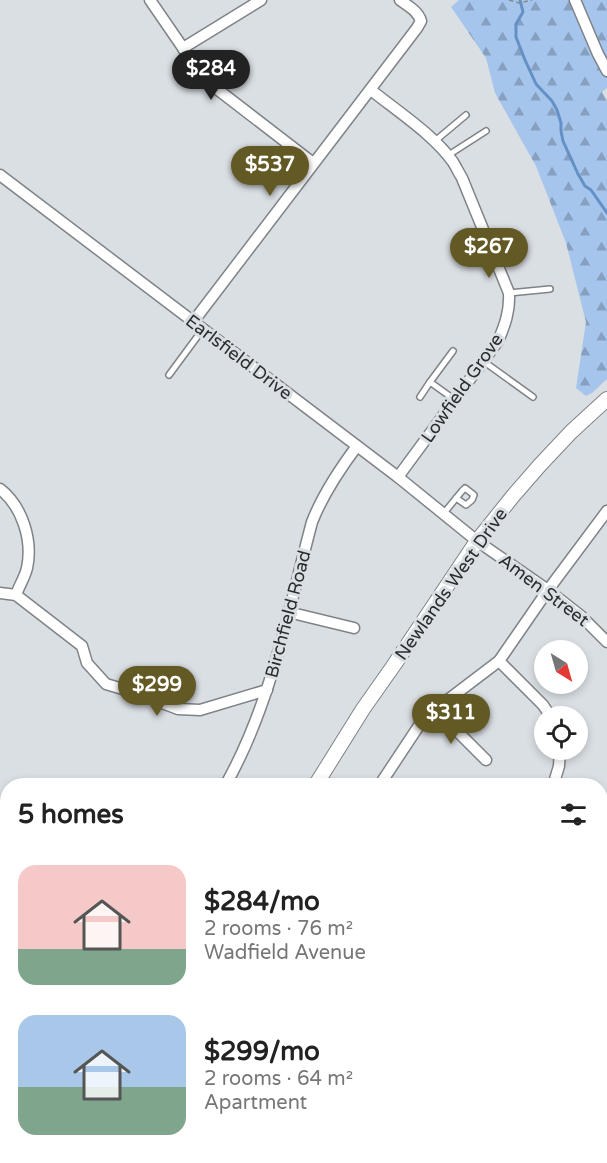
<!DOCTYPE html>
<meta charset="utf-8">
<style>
:root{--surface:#fff;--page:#f6f6f6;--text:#222;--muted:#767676;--accent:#635925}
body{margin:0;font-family:"Varela Round",sans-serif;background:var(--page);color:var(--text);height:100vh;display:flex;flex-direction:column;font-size:22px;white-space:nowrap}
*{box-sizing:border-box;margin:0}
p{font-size:20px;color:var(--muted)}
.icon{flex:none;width:33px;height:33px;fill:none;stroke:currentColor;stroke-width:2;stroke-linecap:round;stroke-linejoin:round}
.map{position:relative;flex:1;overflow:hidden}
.panel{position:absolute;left:0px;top:778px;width:608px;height:386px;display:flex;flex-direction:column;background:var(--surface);border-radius:24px 24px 0 0;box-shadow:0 3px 9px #0003}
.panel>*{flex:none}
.needle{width:39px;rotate:143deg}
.fabs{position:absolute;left:534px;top:640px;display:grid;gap:12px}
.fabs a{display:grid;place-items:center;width:54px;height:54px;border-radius:50%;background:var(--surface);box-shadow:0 3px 9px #0003;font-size:30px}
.price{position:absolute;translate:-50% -51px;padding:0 14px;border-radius:21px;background:var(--accent);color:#fff;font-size:20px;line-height:39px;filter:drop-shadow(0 2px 3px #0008)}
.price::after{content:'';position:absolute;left:50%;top:36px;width:18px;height:14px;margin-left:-9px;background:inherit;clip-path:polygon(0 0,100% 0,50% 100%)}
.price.active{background:#222;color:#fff}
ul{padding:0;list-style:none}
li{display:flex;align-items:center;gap:18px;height:150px;padding:0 18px}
li span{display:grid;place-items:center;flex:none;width:168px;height:120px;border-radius:18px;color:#555}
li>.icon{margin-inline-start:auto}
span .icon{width:72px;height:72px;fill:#fffc;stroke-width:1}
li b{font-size:26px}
h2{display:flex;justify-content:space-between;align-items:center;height:72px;padding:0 18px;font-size:26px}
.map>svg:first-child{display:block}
.forest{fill:url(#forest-firs)}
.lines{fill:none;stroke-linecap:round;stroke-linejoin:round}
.stream{stroke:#6491c5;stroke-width:3}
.service-casing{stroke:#7f8388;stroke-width:8}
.minor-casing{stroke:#7f8388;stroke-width:13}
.tertiary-casing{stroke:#7f8388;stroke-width:16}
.path{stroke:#888b8f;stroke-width:1.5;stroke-dasharray:4.5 3;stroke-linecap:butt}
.service{stroke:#fff;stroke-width:5}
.minor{stroke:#fff;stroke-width:10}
.tertiary{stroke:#fff;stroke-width:14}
.labels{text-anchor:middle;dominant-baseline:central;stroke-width:6;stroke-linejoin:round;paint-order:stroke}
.street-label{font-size:18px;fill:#2b2d2f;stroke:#dadfe4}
</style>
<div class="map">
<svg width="607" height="1163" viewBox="0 0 607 1163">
<defs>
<pattern id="forest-firs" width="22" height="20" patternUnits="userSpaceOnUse" patternTransform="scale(1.5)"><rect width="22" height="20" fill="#a5c5ec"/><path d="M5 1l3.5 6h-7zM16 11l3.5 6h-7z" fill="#87a0c0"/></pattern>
</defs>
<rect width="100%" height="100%" fill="#dadfe4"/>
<!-- forest -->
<path class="forest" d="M459,0H607V88L602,92L607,101V379L592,393L586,396L576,388L586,322L566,243L536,166L495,93L486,58L451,7Z"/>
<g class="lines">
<!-- stream -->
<g class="stream">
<path d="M520,0L523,12L516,24V37L525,60L536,84L552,101L557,110L561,123V131L563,141L578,174L585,186L591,190L607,213"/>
<path d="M600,966L607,964"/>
<path d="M370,1163L375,1156"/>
</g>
<defs>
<g id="service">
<path d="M435,141L466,115"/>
<path d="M447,156L486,131"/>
<path d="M509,293L550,289"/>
<path d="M453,351L430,382L455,400"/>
<path d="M483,361L533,397"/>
<path d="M169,375L203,329"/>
<path d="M420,397L430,382"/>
<path d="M444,513L462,491L465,488L474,495L472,500L466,505L456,498"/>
</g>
<g id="minor">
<path d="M150,0L183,48L192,65L204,79L313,163"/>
<path d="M575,0L598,54L607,71"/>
<path d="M183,48L261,0"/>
<path d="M371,90C397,111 434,135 453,162C456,167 459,173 462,178L509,293C510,311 505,325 498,341L398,477"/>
<path d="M0,175L398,477L477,541L548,590L581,616L607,642"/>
<path d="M193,322L417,28L421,21C418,11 408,6 400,0"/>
<path d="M0,489C22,506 33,540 27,568C25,577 19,586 16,595"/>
<path d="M0,593L16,595L82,646L87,663L106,684L136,693L178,709L200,710L267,690"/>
<path d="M288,612L354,628"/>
<path d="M499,661L543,705L551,717"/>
<path d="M435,709L486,760"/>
<path d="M225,786C271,705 288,612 312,522C323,494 339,470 357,446"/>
<path d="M379,786L424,718L499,661L548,590L607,511"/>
<path d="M553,786L559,766L560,750"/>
<path d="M0,872L8,880"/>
<path d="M0,897L8,889"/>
<path d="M600,897L607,898"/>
<path d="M0,1086H8"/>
<path d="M309,1156L311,1163"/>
<path d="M224,1163L227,1156"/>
<path d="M458,1163V1156"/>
<path d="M534,1163L535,1156"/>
</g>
<g id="tertiary">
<path d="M315,786L363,709L394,665L477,541L513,496L540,465L571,432L607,399"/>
<path d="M107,1163L110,1156"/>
</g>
</defs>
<!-- service casing -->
<use href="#service" class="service-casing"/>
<!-- minor casing -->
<use href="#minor" class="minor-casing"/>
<!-- tertiary casing -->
<use href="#tertiary" class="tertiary-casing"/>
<!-- path -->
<path class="path" d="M509,0L519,3L532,0"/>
<!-- service -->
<use href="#service" class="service"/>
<!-- minor -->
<use href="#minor" class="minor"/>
<!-- tertiary -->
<use href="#tertiary" class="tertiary"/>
</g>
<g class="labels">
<!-- street labels -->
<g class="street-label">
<text transform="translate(239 357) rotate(37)">Earlsfield Drive</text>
<text transform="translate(462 388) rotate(-55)">Lowfield Grove</text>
<text transform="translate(451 584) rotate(-55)">Newlands West Drive</text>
<text transform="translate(544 590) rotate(37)">Amen Street</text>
<text transform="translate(288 614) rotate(-75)">Birchfield Road</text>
</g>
</g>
</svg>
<div class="fabs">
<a><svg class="needle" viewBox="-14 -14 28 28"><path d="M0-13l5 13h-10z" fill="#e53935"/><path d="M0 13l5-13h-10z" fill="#767676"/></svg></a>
<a><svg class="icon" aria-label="locate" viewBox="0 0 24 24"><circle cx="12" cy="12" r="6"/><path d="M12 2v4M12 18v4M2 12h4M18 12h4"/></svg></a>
</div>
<b class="price active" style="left:211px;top:101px">$284</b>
<b class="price" style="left:270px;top:197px">$537</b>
<b class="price" style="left:489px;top:279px">$267</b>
<b class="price" style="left:157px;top:717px">$299</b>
<b class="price" style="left:451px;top:745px">$311</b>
<section class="panel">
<h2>5 homes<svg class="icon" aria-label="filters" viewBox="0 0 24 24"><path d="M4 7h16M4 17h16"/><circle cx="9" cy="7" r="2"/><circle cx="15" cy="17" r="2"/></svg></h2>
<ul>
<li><span style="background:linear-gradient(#f6c9c9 70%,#7fa58c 0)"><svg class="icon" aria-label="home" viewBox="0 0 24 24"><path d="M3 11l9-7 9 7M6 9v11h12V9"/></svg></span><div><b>$284/mo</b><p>2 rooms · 76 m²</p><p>Wadfield Avenue</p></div></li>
<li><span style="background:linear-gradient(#a9c7e8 60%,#7fa58c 0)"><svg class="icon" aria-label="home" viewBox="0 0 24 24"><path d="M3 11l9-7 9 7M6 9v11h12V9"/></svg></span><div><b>$299/mo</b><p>2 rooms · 64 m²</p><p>Apartment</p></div></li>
</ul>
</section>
</div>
